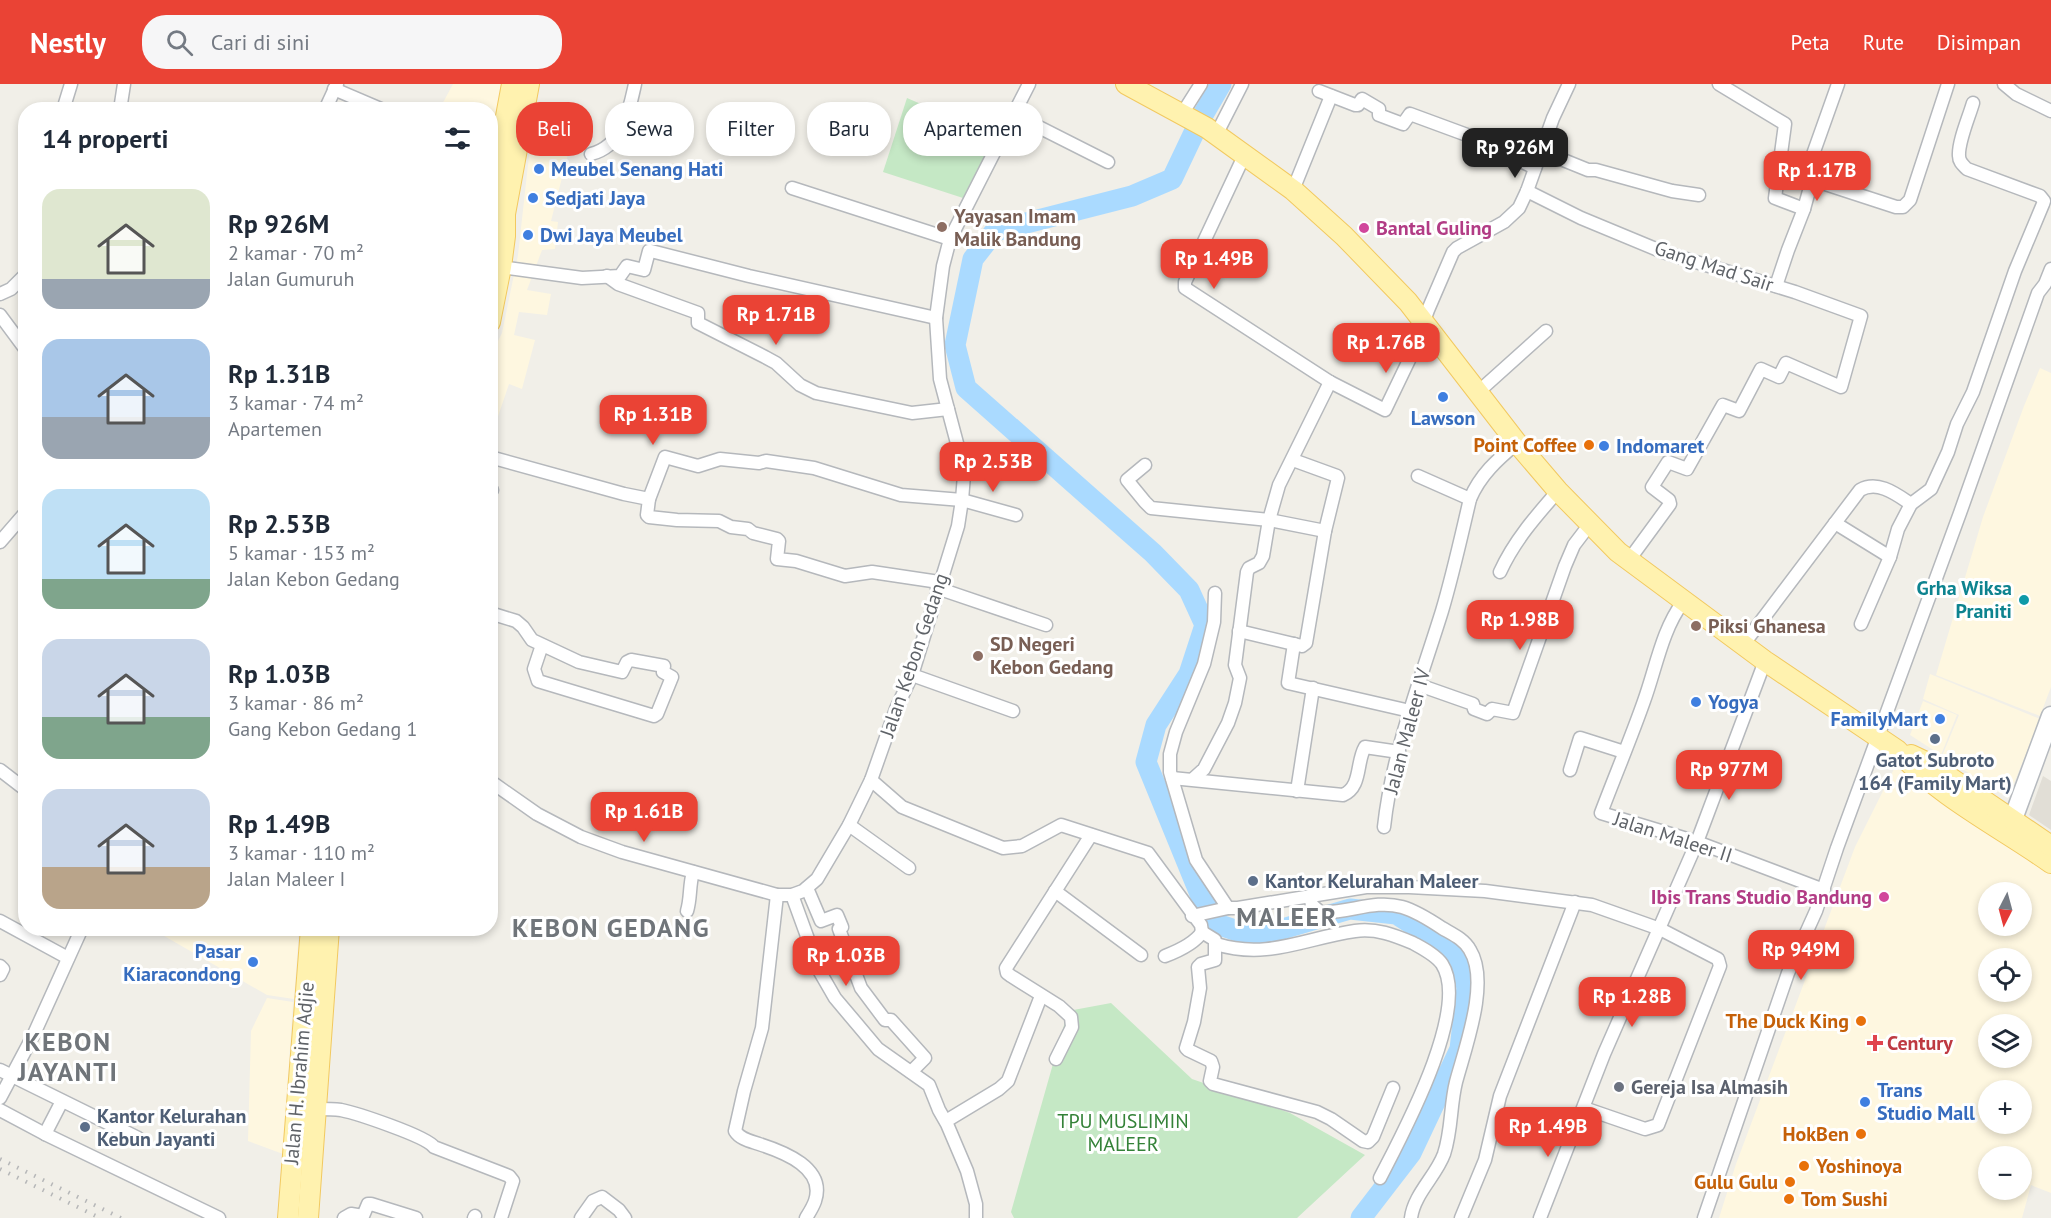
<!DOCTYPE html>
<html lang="id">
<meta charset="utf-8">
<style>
:root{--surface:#fff;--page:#f6f6f7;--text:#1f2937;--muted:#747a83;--accent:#ea4335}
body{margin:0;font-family:"PT Sans",sans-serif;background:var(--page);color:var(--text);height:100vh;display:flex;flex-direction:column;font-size:22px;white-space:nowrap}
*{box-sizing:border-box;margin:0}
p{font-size:20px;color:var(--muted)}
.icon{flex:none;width:33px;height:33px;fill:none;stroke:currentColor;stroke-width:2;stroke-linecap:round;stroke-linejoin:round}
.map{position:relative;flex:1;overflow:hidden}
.side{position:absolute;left:18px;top:18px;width:480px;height:834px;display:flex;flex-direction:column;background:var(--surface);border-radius:24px;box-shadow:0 3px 9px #0003}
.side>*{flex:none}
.top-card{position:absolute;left:516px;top:18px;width:570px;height:54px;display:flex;gap:12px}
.needle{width:39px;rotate:186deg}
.tools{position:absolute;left:1978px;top:798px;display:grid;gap:12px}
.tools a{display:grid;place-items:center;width:54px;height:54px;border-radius:50%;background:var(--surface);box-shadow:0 3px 9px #0003;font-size:30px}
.price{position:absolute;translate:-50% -51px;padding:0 14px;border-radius:12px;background:var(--accent);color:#fff;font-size:20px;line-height:39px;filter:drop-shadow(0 2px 3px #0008)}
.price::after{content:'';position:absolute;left:50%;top:36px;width:18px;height:14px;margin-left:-9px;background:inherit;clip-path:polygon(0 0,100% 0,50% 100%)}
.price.current{background:#222;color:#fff}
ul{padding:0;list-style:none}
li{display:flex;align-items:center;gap:18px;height:150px;padding:0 24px}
li span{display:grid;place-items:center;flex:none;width:168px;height:120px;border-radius:18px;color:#555}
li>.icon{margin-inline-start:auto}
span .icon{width:72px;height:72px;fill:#fffc;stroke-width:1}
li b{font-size:26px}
h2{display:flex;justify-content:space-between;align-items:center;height:72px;padding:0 24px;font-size:26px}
.tag{padding:0 21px;border-radius:24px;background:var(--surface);box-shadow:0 3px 9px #0003;font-size:21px;line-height:54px}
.tag.current{background:var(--accent);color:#fff}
header{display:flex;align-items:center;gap:36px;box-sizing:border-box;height:84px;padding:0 30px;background:var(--accent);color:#fff}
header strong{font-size:28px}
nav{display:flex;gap:33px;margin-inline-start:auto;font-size:21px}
.search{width:420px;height:54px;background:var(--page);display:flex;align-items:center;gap:15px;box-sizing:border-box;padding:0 21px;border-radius:24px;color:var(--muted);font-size:22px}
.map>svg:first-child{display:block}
.commercial{fill:#fef7e0;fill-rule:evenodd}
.education{fill:#e1ded6}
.green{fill:#c5e8c5}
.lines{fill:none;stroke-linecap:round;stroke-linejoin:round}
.river{stroke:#aadaff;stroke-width:21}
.minor-casing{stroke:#b5b8bc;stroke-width:15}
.secondary-casing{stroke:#b6babf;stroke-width:21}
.primary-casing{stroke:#f2c960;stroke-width:22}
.minor{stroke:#fff;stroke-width:12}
.secondary{stroke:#fff;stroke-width:18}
.primary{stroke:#fff2af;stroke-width:20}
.rail{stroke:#b6b7b8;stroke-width:4;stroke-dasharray:1.5 8;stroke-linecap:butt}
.shop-dot{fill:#3f7fe0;stroke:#fff;stroke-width:2}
.education-dot{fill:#8d6e63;stroke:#fff;stroke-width:2}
.hotel-dot{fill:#d1479c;stroke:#fff;stroke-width:2}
.food-dot{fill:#e8710a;stroke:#fff;stroke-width:2}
.culture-dot{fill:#0f9aa8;stroke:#fff;stroke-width:2}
.service-dot{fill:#5c6f8a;stroke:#fff;stroke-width:2}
.health-dot{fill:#e0444e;stroke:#fff;stroke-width:2}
.worship-dot{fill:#6b7280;stroke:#fff;stroke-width:2}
.labels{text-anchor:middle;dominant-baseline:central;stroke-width:6;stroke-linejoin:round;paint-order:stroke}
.shop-label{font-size:20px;font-weight:bold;fill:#366cbe;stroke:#fff;text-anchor:start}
.education-label{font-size:20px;font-weight:bold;fill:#785e54;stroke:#fff;text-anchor:start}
.hotel-label{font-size:20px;font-weight:bold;fill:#b23c85;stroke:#fff;text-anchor:start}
.street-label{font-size:20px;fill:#5f6368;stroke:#fff}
.food-label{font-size:20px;font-weight:bold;fill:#c56008;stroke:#fff;text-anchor:end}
.culture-label{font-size:20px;font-weight:bold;fill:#0d838f;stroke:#fff;text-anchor:end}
.service-label{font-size:20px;font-weight:bold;fill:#4e5e75;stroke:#fff;text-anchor:start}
.health-label{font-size:20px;font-weight:bold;fill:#be3a42;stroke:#fff;text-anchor:start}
.worship-label{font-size:20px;font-weight:bold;fill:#5b616d;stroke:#fff;text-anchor:start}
.park-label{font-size:20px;fill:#348238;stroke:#fff}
.district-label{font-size:26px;font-weight:bold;letter-spacing:1.5px;fill:#70757a;stroke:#fff}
</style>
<header>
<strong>Nestly</strong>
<div class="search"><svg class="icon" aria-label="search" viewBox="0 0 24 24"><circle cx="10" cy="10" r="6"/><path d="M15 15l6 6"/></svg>Cari di sini</div>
<nav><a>Peta</a><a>Rute</a><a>Disimpan</a></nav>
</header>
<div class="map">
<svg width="2051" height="1134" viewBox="0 0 2051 1134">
<rect width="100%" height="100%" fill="#f1efe8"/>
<!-- commercial -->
<g class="commercial">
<path d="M453,0H504L491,61L490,26H439Z"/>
<path d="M534,27L558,34L589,56L568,70L551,137L558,138L555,165L542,166L527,206L551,210L547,231L519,228L514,251L535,256L522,305L509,300L491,353V271L502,249L518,171Z"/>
<path d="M2040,284L2051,289V603L2040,632L1936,591L1983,433L2024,322Z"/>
<path d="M1930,590L2040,635L2008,714L1942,672L1959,631L1923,615Z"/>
<path d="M1923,617L1957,631L1941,671L1910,651Z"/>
<path d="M1895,683L1966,728L2051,788V1109L2031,1101L2022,1134H1719L1736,1080L1855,763ZM1989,808H2022V842H1989ZM1989,874H2022V908H1989ZM1989,940H2022V974H1989ZM1989,1006H2022V1040H1989ZM1989,1072H2022V1106H1989Z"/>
<path d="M152,845H299L294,915L267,911Z"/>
<path d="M267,914L293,918L283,1070L248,1057L251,947Z"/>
</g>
<!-- education -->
<path class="education" d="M2043,692L2051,697V746L2029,731Z"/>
<!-- green -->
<g class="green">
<path d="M907,14L995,52L963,114L883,88Z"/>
<path d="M1111,919L1192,995L1290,1029L1365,1071L1297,1134H1014L1011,1128L1068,927Z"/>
</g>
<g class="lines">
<!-- river -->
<path class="river" d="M1221,0L1200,36L1172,95L1132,112L995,147L973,175L955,261L966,304L1153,469L1189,506L1205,541L1189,590L1156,641L1146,678L1200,810L1220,841L1255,853L1350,825L1396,830L1456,868L1467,903L1460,965L1411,1069L1361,1134"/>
<defs>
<g id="minor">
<path d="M1719,0L1785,40L1775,114L1804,125L1788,166L1776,202"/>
<path d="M1838,0L1806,90L1807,94L1896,123H1903L1910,116L1948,0"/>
<path d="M2004,0L2016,10L2051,27"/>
<path d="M334,5L383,26"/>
<path d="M1319,7L1355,21H1358L1362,15L1379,25V31L1403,40L1410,30L1467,51L1535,84"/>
<path d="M63,26L71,0"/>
<path d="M120,26L124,0"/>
<path d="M325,26L337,0"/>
<path d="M1013,30L1108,78"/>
<path d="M1182,30L1201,0"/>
<path d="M1216,51L1242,0"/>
<path d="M1541,67L1588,86H1596L1672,107L1699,111"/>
<path d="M591,70C623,62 629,27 635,0"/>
<path d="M1244,72L1185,198V204L1330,298L1385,326L1410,274L1428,226L1453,168L1457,164L1504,138L1519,124L1527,107L1553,34L1569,0"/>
<path d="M792,104L950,155"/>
<path d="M1293,106L1331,12"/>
<path d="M1527,107L1581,134L1663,168L1795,208L1861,232L1841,303L1786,279L1779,293L1761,285L1739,327L1723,321L1687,385L1668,378L1652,403L1669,416L1670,420L1629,476"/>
<path d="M1804,125L1812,96"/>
<path d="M501,183L582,194L620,192L627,182L644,186L649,167H651L749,192L936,234"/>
<path d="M607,192L618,200L698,229V239L765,273L776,279L800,301L816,309L912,329L948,325"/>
<path d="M0,210L11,205L26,190"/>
<path d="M0,231L26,266"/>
<path d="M1477,309L1546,247"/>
<path d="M490,373L624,410L649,415L647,431L649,433L677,436L719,437L731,443L748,445L753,449L777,455L779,457L777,475L796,477L845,492L872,488L939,498"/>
<path d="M1145,381L1127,396L1145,418L1151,424L1269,436L1325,447"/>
<path d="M1418,392L1470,415"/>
<path d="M490,406H492"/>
<path d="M649,415L665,373L698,382L720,375L759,379L766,377L814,384L901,411L962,416L1016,431"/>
<path d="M1835,439L1890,473"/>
<path d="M0,458L26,428"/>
<path d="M1500,488C1514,457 1536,432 1558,407"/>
<path d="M937,504L1046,541"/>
<path d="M1215,509L1214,538L1204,580L1176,648L1170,670V688L1196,776L1228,824"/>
<path d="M1683,518C1662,546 1656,584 1644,617C1631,654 1615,692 1601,729L1697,758L1824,806"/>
<path d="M490,529L516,537L523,543L532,556L579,578L622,588L627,578L631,576L664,582L663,588L672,593L657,630L654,632L538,597L534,585L542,561"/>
<path d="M1861,540L1890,473L1898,445L1911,420L1931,405L1948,368L1957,340L1973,308L2015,187L2043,120L2044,117L2040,112L1967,85C1963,81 1959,78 1959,72C1958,58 1969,33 1973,19"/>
<path d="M1239,547L1302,562L1306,559L1325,447L1338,394L1337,392L1293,376"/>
<path d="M1294,560L1288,599L1410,627"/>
<path d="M1743,561L1860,406C1878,396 1896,410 1911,420"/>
<path d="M912,591L1013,627"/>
<path d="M1419,601L1473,620L1474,625L1487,630L1492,625L1513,629L1565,482L1574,461L1590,440"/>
<path d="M0,686L26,706"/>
<path d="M1570,686L1580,654L1624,668"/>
<path d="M1172,694L1343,711C1362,703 1356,678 1365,663L1399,668"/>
<path d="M1193,695L1204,685L1228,639L1235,619L1240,594L1235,581L1247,488L1249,484L1259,479L1263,472L1269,436L1279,401L1330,298"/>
<path d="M871,696L902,723L1003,764L1022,762L1061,741L1148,769L1201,841L1202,848"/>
<path d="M490,697L537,730L581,753L622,768L777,811H792L803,807L817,795L849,741L871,696L896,625L912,591L958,442L962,416L964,391L962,378L940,295L936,234L943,182L950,155L1029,0"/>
<path d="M1297,707L1313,604"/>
<path d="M849,741L909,784"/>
<path d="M1384,743C1392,669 1420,598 1442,527C1453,490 1461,453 1470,415C1480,391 1497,376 1517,359"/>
<path d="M807,804L821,837L837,831L842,843L839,845L861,904L885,936H891L925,974L911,988"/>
<path d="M1055,807L1141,871"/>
<path d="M777,811L762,944L744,1007L735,1047C740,1055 750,1057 759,1060C784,1068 826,1084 815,1117C813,1123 809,1129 806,1134"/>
<path d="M792,811L820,888L835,914L878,965L929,1001L939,1026L947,1040L967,1087L976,1120V1134"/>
<path d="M1310,812L1312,821L1320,828C1348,830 1374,815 1402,823C1416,827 1430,836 1442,844C1452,850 1464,855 1470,866C1490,898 1465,964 1456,998C1450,1022 1452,1046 1444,1070C1436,1092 1414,1110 1411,1134"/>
<path d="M687,827C691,814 689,802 693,788"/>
<path d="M1192,832L1228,824H1238L1366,803H1409L1485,807L1592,821L1660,845L1718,875L1720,882L1658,1041L1645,1045L1584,1024"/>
<path d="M0,837L68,874"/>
<path d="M1202,848L1215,856V876L1201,880L1198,883L1200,904L1194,938L1186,964L1188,966L1211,977L1213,983L1210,997L1213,1000L1317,1028L1331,1035L1363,1057L1368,1058L1373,1053L1393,1004"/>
<path d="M1216,860C1268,876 1305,854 1355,847C1376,844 1394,851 1413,859C1422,864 1436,871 1442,880C1471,925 1402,1051 1380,1094"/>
<path d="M1165,872C1178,867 1195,859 1202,848"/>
<path d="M0,882L3,885L0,891"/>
<path d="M1056,975L1072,943L1071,933L1059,922L1011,892L1007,889L1006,884L1091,751"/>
<path d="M0,986L138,1054"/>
<path d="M0,1014L34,950L82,844"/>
<path d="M316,1025C324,1025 333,1025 341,1026C356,1029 426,1052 434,1063L509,1092L513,1097L501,1134"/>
<path d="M0,1026L45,1050L219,1134"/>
<path d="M946,1037L999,1005L1008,997L1041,912"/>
<path d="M45,1050L62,1017"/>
<path d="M344,1134L351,1130L363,1132L368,1120H371L416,1134"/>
<path d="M474,1134L475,1132"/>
<path d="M581,1134L593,1117L602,1113L619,1126L625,1134"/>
<path d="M1461,1134L1485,1076L1500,1012L1575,818"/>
<path d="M1540,1134L1604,970L1697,758L1765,577"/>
<path d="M1704,1134L1788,889L1816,827L1837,764L1960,429L2038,209L2045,200L2051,185"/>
</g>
<path id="secondary" d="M2013,735L2051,632"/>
<g id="primary">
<path d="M1126,0L1207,44L1293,106L1344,152L1408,218L1517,359L1558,407L1618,468L1765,577L1897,666C1939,713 2000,743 2051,779"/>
<path d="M490,119L512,0"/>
<path d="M490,238L501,183L505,152V130L529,0"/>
<path d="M1911,671L1930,680L2051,762"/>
<path d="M288,1134L311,844"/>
<path d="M308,1134L329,844"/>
</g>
</defs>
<!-- minor casing -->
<use href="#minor" class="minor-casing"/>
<!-- secondary casing -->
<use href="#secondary" class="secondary-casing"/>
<!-- primary casing -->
<use href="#primary" class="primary-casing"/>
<!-- minor -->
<use href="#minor" class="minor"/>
<!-- secondary -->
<use href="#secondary" class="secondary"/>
<!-- primary -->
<use href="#primary" class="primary"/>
<!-- rail -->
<g class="rail">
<path d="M0,1075L121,1134"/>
<path d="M0,1085L100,1134"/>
</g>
</g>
<!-- markers -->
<g class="shop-dot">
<circle cx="539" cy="85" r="6"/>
<circle cx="533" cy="114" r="6"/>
<circle cx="528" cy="151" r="6"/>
<circle cx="1443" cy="313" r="6"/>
<circle cx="1604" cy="362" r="6"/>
<circle cx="1696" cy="618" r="6"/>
<circle cx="1940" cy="635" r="6"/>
<circle cx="253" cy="878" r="6"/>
<circle cx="1865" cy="1018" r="6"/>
</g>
<g class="education-dot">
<circle cx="942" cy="143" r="6"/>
<circle cx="1696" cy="542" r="6"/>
<circle cx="978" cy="572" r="6"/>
</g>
<g class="hotel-dot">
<circle cx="1364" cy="144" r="6"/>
<circle cx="1884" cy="813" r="6"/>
</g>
<g class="food-dot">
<circle cx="1589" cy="361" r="6"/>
<circle cx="1861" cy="937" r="6"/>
<circle cx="1861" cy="1050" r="6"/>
<circle cx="1804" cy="1082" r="6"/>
<circle cx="1790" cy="1098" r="6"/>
<circle cx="1789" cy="1115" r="6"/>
</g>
<circle class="culture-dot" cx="2024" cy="516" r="6"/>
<g class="service-dot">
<circle cx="1935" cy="655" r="6"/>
<circle cx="1253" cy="797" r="6"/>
<circle cx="85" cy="1043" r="6"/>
</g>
<path class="health-dot" d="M1872 950h6v6h6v6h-6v6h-6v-6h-6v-6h6z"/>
<circle class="worship-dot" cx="1619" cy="1003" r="6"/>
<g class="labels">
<!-- shop labels -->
<g class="shop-label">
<text x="551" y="85">Meubel Senang Hati</text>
<text x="545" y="114">Sedjati Jaya</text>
<text x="540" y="151">Dwi Jaya Meubel</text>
<text x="1443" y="334" text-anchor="middle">Lawson</text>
<text x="1616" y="362">Indomaret</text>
<text x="1708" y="618">Yogya</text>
<text x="1928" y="635" text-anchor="end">FamilyMart</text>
<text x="241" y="867" text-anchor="end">Pasar<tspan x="241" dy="23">Kiaracondong</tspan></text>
<text x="1877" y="1006">Trans<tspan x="1877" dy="23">Studio Mall</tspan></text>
</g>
<!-- education labels -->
<g class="education-label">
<text x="954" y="132">Yayasan Imam<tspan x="954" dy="23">Malik Bandung</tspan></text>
<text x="1708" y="542">Piksi Ghanesa</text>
<text x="990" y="560">SD Negeri<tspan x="990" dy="23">Kebon Gedang</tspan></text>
</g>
<!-- hotel labels -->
<g class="hotel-label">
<text x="1376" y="144">Bantal Guling</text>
<text x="1872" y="813" text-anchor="end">Ibis Trans Studio Bandung</text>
</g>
<!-- street labels -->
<g class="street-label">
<text transform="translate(1714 182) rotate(18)">Gang Mad Sair</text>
<text transform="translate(914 571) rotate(-71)">Jalan Kebon Gedang</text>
<text transform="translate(1407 647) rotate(-75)">Jalan Maleer IV</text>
<text transform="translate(1673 753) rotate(18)">Jalan Maleer II</text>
<text transform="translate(299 989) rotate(-85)">Jalan H. Ibrahim Adjie</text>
</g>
<!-- food labels -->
<g class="food-label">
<text x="1577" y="361">Point Coffee</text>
<text x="1849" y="937">The Duck King</text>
<text x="1849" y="1050">HokBen</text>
<text x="1816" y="1082" text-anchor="start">Yoshinoya</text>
<text x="1778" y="1098">Gulu Gulu</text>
<text x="1801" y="1115" text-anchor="start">Tom Sushi</text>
</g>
<!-- culture labels -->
<g class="culture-label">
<text x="2012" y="504">Grha Wiksa<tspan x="2012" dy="23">Praniti</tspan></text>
</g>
<!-- service labels -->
<g class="service-label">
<text x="1935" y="676" text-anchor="middle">Gatot Subroto<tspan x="1935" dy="23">164 (Family Mart)</tspan></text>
<text x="1265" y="797">Kantor Kelurahan Maleer</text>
<text x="97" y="1032">Kantor Kelurahan<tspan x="97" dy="23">Kebun Jayanti</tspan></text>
</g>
<!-- health labels -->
<g class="health-label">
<text x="1887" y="959">Century</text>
</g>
<!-- worship labels -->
<g class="worship-label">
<text x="1631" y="1003">Gereja Isa Almasih</text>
</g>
<!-- park labels -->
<g class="park-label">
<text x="1123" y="1037">TPU MUSLIMIN<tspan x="1123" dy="23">MALEER</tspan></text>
</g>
<!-- district labels -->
<g class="district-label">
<text x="1287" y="832">MALEER</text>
<text x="611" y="843">KEBON GEDANG</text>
<text x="68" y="957">KEBON<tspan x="68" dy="30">JAYANTI</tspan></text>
</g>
</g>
</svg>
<div class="tools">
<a><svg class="needle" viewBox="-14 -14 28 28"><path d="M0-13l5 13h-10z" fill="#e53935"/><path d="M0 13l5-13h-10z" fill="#747a83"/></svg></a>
<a><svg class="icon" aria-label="locate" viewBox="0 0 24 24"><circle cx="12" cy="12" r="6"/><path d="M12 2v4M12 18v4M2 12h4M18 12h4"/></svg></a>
<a><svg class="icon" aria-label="layers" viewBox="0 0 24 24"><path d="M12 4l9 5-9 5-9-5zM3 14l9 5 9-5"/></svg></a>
<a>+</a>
<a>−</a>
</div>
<b class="price current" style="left:1515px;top:95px">Rp 926M</b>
<b class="price" style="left:1817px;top:118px">Rp 1.17B</b>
<b class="price" style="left:1214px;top:206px">Rp 1.49B</b>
<b class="price" style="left:776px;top:262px">Rp 1.71B</b>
<b class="price" style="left:1386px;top:290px">Rp 1.76B</b>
<b class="price" style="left:653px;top:362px">Rp 1.31B</b>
<b class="price" style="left:993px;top:409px">Rp 2.53B</b>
<b class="price" style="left:1520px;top:567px">Rp 1.98B</b>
<b class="price" style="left:1729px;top:717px">Rp 977M</b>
<b class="price" style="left:644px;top:759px">Rp 1.61B</b>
<b class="price" style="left:1801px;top:897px">Rp 949M</b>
<b class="price" style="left:846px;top:903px">Rp 1.03B</b>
<b class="price" style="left:1632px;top:944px">Rp 1.28B</b>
<b class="price" style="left:1548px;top:1074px">Rp 1.49B</b>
<div class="top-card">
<a class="tag current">Beli</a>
<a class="tag">Sewa</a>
<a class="tag">Filter</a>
<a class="tag">Baru</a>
<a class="tag">Apartemen</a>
</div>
<section class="side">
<h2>14 properti<svg class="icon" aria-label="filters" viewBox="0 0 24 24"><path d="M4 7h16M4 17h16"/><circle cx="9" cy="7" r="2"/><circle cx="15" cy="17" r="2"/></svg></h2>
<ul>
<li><span style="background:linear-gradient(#dfe7d0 75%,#9aa5b1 0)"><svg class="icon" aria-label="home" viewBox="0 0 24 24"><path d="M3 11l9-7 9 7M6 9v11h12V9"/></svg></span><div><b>Rp 926M</b><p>2 kamar · 70 m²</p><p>Jalan Gumuruh</p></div></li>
<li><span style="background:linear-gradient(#a9c7e8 65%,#9aa5b1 0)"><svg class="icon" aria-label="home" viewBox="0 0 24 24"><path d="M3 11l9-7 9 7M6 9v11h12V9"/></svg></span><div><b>Rp 1.31B</b><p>3 kamar · 74 m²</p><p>Apartemen</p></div></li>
<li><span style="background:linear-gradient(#bfe0f5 75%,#7fa58c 0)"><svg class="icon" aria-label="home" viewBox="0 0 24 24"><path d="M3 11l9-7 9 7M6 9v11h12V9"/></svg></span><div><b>Rp 2.53B</b><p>5 kamar · 153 m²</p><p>Jalan Kebon Gedang</p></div></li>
<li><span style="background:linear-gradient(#c9d6e8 65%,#7fa58c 0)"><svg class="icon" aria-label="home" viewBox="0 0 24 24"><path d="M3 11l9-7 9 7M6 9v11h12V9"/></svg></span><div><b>Rp 1.03B</b><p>3 kamar · 86 m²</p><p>Gang Kebon Gedang 1</p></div></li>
<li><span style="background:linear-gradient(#c9d6e8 65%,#b9a48a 0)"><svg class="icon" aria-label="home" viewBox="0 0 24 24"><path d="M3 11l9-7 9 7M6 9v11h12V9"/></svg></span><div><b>Rp 1.49B</b><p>3 kamar · 110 m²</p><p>Jalan Maleer I</p></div></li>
</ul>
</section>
</div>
